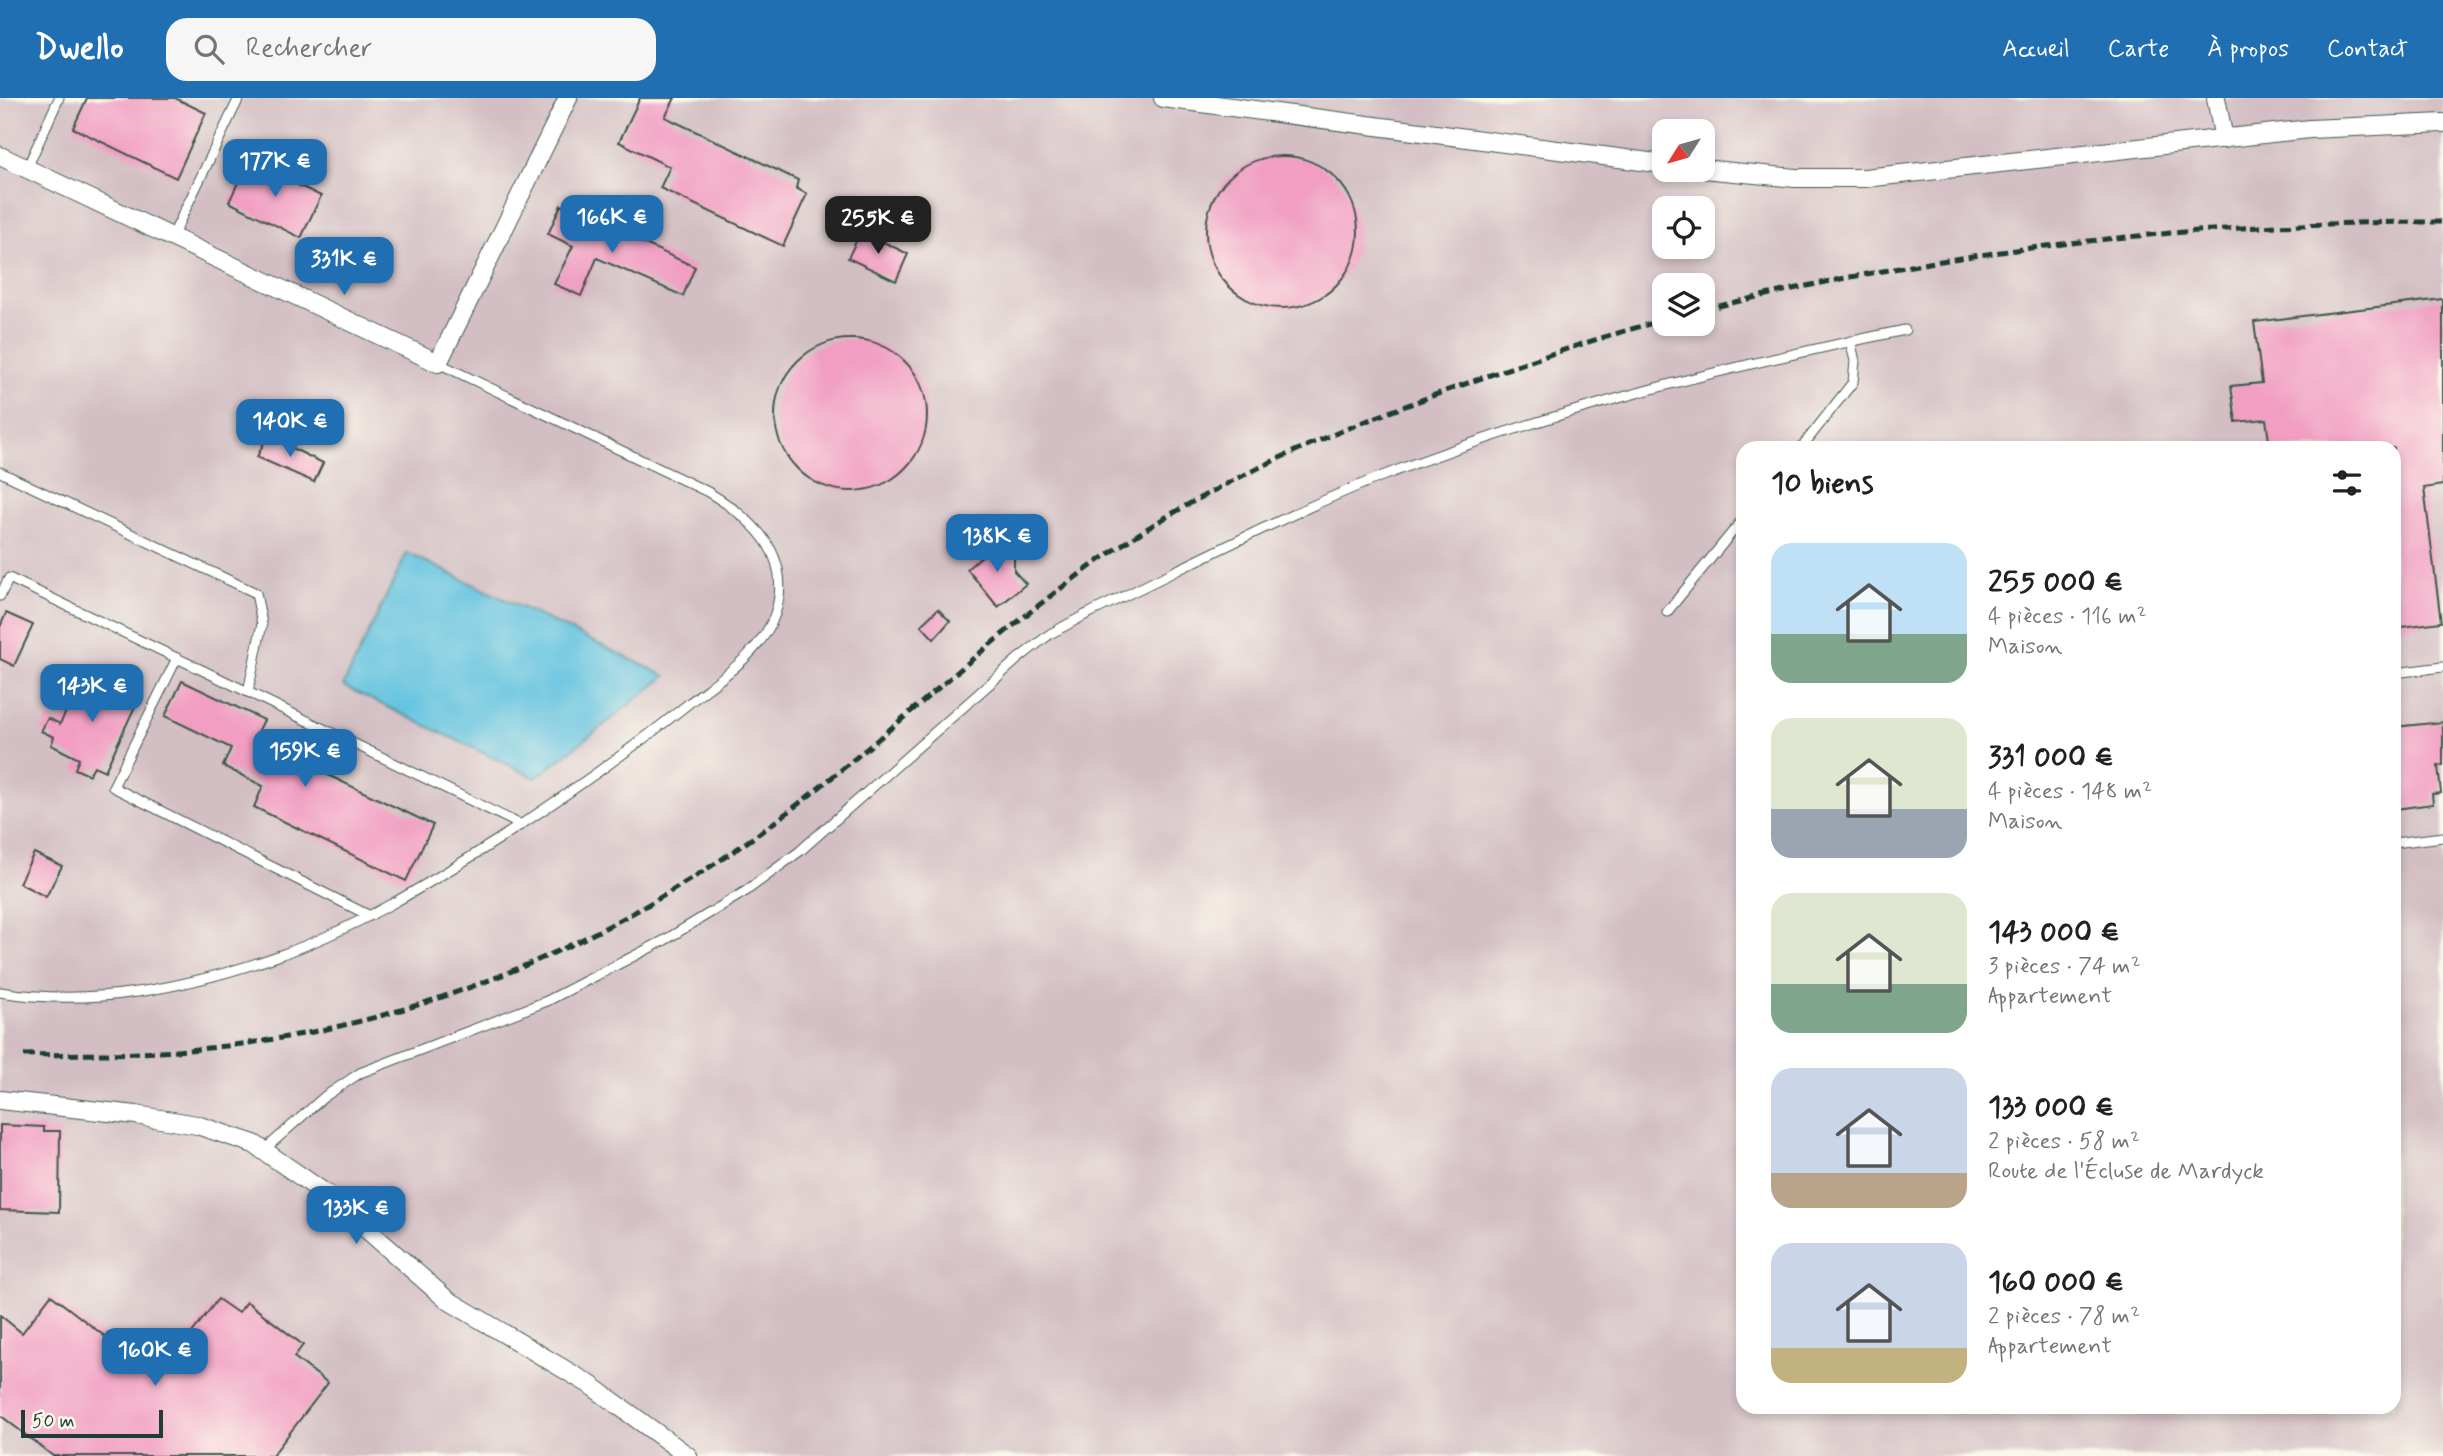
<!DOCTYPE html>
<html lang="fr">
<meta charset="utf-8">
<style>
:root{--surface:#fff;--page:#f6f6f6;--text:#202124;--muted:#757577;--accent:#1f6fb2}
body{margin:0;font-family:Mynerve,sans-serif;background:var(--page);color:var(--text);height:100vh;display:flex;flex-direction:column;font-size:26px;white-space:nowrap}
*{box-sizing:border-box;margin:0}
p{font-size:23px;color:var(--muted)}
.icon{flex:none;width:38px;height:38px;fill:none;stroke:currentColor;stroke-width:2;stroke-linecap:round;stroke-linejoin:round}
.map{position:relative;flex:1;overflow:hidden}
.side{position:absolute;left:1736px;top:343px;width:665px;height:973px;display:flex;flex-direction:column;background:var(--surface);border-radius:21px;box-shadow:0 4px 10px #0003}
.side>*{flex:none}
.needle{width:46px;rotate:233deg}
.buttons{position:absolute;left:1652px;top:21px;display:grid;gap:14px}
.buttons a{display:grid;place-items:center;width:63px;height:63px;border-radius:14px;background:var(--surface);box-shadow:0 4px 10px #0003;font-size:35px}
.scale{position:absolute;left:21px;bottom:18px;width:142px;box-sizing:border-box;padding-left:7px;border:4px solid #1f3d34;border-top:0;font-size:19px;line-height:24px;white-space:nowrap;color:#1f3d34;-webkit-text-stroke:5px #fbf7ec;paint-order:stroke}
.price{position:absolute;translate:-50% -60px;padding:0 16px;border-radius:14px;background:var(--accent);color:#fff;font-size:23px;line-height:46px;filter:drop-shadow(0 2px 4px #0008)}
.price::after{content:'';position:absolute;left:50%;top:42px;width:21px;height:16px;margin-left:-10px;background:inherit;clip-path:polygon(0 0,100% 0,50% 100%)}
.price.on{background:#222;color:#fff}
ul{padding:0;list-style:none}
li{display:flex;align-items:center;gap:21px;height:175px;padding:0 35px}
li span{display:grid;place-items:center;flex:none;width:196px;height:140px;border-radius:21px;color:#555}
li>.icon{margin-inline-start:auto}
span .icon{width:84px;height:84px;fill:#fffc;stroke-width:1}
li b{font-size:30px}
h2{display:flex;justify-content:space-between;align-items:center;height:84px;padding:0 35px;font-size:30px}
header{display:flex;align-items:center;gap:42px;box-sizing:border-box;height:98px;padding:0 35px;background:var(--accent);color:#fff}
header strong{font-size:33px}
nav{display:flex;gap:38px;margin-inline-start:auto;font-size:24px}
.search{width:490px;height:63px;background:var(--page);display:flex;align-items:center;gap:18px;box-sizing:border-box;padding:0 24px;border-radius:21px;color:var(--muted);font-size:26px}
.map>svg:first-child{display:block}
.industrial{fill:#d2bec3;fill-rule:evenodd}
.water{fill:#61c2df;stroke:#40808a;stroke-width:2}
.building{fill:#f19ec2}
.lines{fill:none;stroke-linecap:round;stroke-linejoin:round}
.lane-casing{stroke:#3f574b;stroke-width:11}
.street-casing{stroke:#3f574b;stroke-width:20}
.lane{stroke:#fff;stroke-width:9}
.street{stroke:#fff;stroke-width:18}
.rail{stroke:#1f3d34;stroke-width:5;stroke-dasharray:10 5;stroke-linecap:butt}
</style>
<header>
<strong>Dwello</strong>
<div class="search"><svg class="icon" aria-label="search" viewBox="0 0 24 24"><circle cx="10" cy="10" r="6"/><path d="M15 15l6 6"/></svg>Rechercher</div>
<nav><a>Accueil</a><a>Carte</a><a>À propos</a><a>Contact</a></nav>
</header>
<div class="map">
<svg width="2443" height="1358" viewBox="0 0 2443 1358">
<rect width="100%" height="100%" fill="#fbf7ec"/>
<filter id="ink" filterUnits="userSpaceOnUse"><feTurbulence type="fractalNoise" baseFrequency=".0143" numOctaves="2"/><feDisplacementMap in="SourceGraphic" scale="14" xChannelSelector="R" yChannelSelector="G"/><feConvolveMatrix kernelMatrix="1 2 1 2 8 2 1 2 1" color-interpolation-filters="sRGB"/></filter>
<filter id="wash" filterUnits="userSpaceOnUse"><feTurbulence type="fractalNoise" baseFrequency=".00686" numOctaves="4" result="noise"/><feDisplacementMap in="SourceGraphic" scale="28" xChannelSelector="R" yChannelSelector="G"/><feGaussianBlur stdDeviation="1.57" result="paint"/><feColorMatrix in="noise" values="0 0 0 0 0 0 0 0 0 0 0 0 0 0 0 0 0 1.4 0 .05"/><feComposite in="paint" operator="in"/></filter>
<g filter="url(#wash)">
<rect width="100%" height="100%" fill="#f2e9d0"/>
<!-- industrial -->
<path class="industrial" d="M0,0H2443V1358H0ZM1664,33H1703V72H1664ZM1664,110H1703V149H1664ZM1664,187H1703V226H1664ZM1743,350H2394V1309H1743Z"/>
<!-- water -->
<path class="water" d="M407,455L666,578L536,680L343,588Z"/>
<g id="blocks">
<!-- building -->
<g class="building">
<path d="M87,0H175L206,15L176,80L73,30Z"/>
<path d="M640,0H675L665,19L798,82L796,90L807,96L783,148L660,90L670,69L619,44Z"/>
<circle cx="1282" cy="134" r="76"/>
<path d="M248,63L321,98L301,140L229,104Z"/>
<path d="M561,107L695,169L683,198L597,160L581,198L554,186L573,148L548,136Z"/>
<path d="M861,133L908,156L896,183L848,160Z"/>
<path d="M2443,201V387L2424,390L2441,524L2394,530V350H2270L2266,321L2236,324L2231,288L2262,285L2254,224Z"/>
<circle cx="851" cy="317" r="76"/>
<path d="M267,338L323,365L314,384L257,359Z"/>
<path d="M1000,442L1014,458V473L1026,486L998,509L967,471Z"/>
<path d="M938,511L950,523L934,541L921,527Z"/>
<path d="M6,515L33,527L14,568L0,561V529Z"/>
<path d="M85,575L138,602L105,673L94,668L89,677L75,671L79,661L51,647L54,639L41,633L48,620L60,626Z"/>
<path d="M182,583L264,622L254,642L433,727L406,783L254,709L263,688L223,668L231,650L165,618Z"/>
<path d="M2443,624V667L2438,668L2441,695L2432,696L2433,706L2395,711L2394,629Z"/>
<path d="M34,755L62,768L46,799L19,785Z"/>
<path d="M0,1027L44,1029V1033H60L59,1114L0,1112Z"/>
<path d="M51,1197L158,1279L218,1201L238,1215L247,1204L303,1247L294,1259L328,1285L272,1358H53L0,1317V1217L22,1235Z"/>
</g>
</g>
</g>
<g filter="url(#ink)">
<use href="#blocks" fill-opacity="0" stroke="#3f574b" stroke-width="2"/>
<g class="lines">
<defs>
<g id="lane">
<path d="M27,70L59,0"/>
<path d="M172,139L239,0"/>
<path d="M1801,350L1853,284L1855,263L1850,243"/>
<path d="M0,374L256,495L262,526L248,594L521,727"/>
<path d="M0,498L9,480L248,594"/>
<path d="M1667,514L1743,421"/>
<path d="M177,560L113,689L370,818"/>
<path d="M2394,575L2443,569"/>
<path d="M2394,745L2443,739"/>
<path d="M0,894C94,909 185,890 275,859C355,831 427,787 499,741C564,699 627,655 688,606C719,581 762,555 775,516C794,457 753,421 708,394L438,265"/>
<path d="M264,1052L324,999L360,975L547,903L665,842L746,793L800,753L1019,560L1050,536L1085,517C1182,471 1278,420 1377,380C1548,313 1726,269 1905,232"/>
</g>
<g id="street">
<path d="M1163,0L1664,66"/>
<path d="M2216,0L2224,41"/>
<path d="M0,58L438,265L568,0"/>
<path d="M1703,71L1795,80H1865L2310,31L2443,25"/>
<path d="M0,1002L136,1017L197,1027L254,1046L329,1098L446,1201L589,1286L688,1358"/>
</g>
</defs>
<!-- lane casing -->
<use href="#lane" class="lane-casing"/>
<!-- street casing -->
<use href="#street" class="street-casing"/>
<!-- lane -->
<use href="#lane" class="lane"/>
<!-- street -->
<use href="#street" class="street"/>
<!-- rail -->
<g class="rail">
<path d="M1703,212C1945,151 2193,124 2443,124"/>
<path d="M24,957C85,956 147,957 208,950C424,928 627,839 797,707C911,619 1015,515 1137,437C1236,374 1343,330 1454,290C1523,265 1593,241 1664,222"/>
</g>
</g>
</g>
</svg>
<div class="buttons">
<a><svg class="needle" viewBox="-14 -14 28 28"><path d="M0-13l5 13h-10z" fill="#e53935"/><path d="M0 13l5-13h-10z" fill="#757577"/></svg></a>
<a><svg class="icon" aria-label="locate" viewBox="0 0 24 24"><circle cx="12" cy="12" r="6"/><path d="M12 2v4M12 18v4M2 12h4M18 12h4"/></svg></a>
<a><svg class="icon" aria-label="layers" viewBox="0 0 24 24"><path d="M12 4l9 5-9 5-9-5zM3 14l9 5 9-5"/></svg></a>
</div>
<div class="scale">50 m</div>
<b class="price" style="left:275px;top:101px">177K €</b>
<b class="price" style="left:612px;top:157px">166K €</b>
<b class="price on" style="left:878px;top:158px">255K €</b>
<b class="price" style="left:344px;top:199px">331K €</b>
<b class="price" style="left:290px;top:361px">140K €</b>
<b class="price" style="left:997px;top:476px">138K €</b>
<b class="price" style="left:92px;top:626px">143K €</b>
<b class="price" style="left:305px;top:691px">159K €</b>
<b class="price" style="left:356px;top:1148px">133K €</b>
<b class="price" style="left:155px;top:1290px">160K €</b>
<section class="side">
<h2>10 biens<svg class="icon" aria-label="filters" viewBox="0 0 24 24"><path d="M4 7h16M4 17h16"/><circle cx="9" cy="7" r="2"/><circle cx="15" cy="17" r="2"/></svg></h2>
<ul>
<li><span style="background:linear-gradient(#bfe0f5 65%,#7fa58c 0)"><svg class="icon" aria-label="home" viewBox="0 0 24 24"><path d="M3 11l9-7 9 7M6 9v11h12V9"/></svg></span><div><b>255 000 €</b><p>4 pièces · 116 m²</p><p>Maison</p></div></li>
<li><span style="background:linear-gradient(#dfe7d0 65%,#9aa5b1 0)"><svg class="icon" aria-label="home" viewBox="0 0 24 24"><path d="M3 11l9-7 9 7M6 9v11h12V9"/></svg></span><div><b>331 000 €</b><p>4 pièces · 148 m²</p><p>Maison</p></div></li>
<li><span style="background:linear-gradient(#dfe7d0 65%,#7fa58c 0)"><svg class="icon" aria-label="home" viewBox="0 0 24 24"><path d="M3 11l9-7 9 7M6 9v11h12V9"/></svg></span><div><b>143 000 €</b><p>3 pièces · 74 m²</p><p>Appartement</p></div></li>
<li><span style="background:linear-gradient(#c9d6e8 75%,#b9a48a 0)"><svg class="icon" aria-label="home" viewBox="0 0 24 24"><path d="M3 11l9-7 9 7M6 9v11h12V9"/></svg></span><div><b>133 000 €</b><p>2 pièces · 58 m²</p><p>Route de l'Écluse de Mardyck</p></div></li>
<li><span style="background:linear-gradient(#c9d6e8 75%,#c2b280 0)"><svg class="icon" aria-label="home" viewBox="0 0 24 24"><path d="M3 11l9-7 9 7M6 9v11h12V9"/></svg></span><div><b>160 000 €</b><p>2 pièces · 78 m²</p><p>Appartement</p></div></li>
</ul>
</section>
</div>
